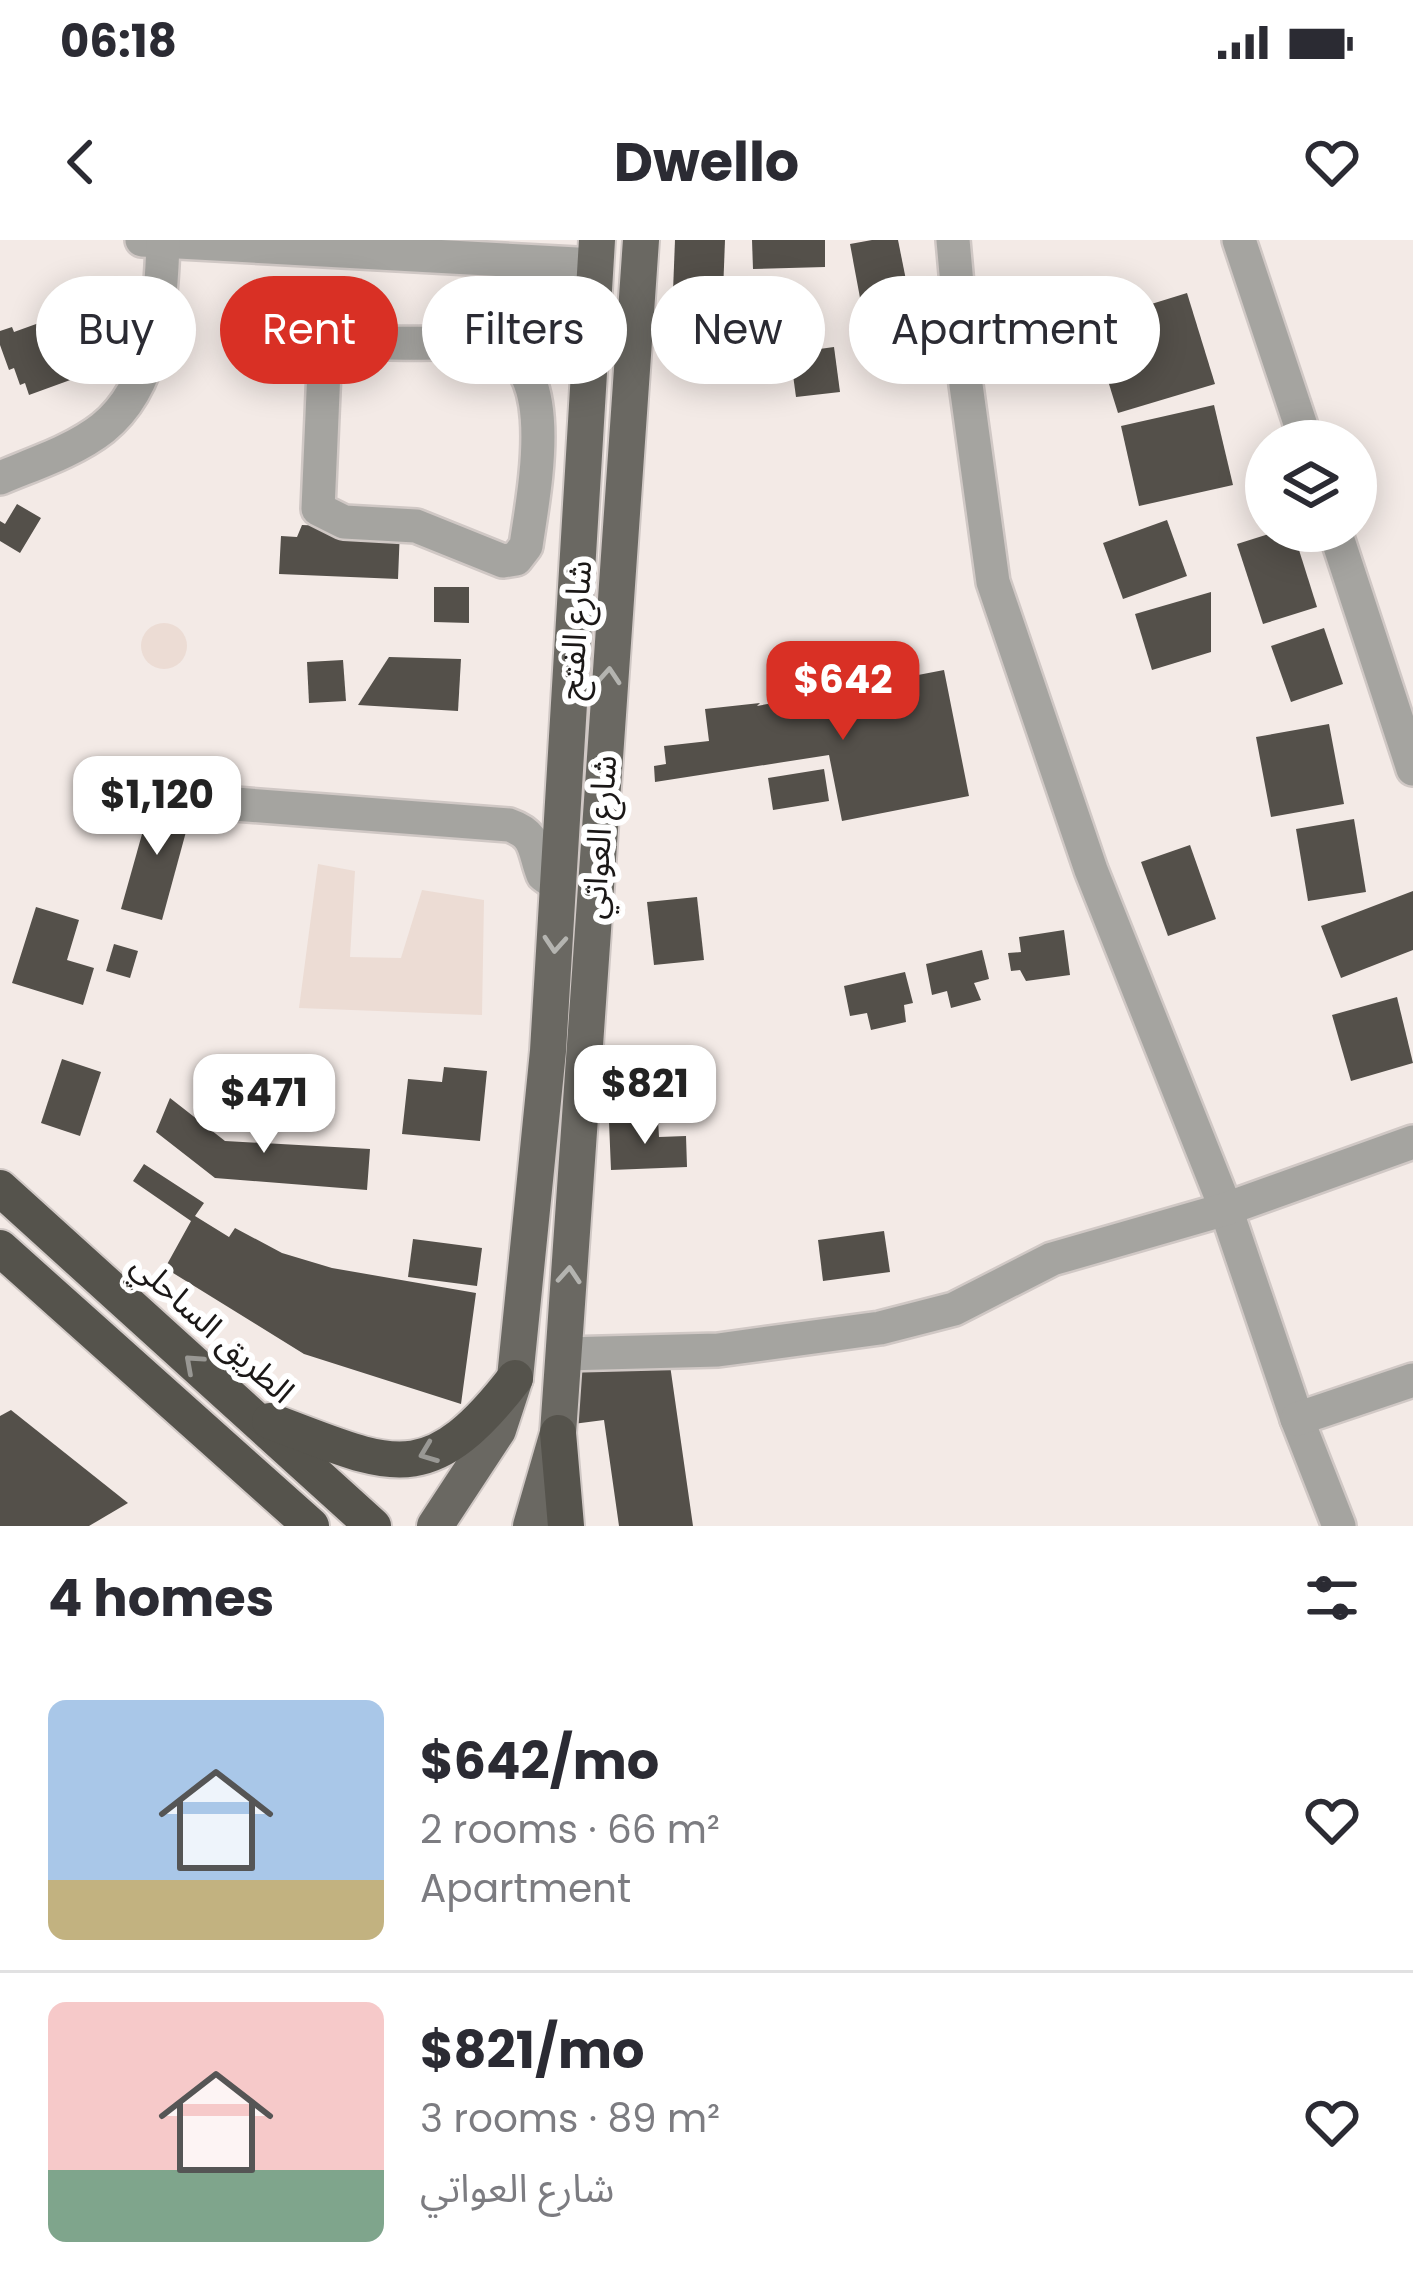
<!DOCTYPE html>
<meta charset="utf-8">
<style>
:root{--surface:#fff;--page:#f2f2f3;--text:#2b2b33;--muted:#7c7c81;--line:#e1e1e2;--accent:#d93025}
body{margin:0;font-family:Poppins,"Noto Sans Arabic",sans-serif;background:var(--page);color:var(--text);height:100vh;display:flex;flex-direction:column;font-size:45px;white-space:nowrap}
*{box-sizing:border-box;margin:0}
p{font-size:39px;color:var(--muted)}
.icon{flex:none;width:66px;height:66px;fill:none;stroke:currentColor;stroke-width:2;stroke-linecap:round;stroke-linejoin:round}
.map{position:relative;height:1286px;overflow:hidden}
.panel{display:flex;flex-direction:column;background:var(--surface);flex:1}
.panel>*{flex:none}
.hud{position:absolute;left:36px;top:36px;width:1341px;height:108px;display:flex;gap:24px}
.controls{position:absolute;left:1245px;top:180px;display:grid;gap:24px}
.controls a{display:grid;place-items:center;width:132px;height:132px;border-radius:50%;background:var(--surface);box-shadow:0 6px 30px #0003;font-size:60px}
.price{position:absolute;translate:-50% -102px;padding:0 27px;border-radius:24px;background:#fff;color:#222;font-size:39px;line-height:78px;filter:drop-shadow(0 3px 6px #0008)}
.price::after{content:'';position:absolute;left:50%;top:72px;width:36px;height:27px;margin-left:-18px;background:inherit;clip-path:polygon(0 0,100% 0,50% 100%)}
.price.current{background:var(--accent);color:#fff}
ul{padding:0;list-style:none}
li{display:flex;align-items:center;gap:36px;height:300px;padding:0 48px}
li+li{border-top:3px solid var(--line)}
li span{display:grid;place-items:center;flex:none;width:336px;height:240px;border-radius:18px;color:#555}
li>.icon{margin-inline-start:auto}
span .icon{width:144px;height:144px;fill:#fffc;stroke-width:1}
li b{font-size:51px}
h2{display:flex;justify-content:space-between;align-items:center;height:144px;padding:0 48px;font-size:51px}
.tag{padding:0 42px;border-radius:54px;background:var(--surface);box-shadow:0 6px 30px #0003;font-size:42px;line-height:108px}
.tag.current{background:var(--accent);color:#fff}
.status{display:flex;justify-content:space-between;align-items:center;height:84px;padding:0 60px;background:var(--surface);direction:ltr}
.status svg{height:33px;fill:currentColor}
header{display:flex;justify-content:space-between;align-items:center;height:156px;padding:0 48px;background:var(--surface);font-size:54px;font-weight:700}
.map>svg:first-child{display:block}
.built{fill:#ecdcd4}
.building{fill:#54504a}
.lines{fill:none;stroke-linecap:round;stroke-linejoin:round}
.minor-casing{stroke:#d0c8c5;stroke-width:38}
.major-casing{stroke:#d0c8c5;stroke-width:40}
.highway-casing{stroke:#d0c8c5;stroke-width:40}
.minor{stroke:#a5a4a0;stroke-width:33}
.major{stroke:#6a6862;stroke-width:36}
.highway{stroke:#55534c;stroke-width:36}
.oneway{stroke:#b4b4b0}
.oneway2{stroke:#999894}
.labels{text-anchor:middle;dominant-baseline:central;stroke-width:12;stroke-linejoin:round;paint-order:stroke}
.street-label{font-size:33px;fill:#1b1817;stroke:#fff}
</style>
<div class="status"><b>06:18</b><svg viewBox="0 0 49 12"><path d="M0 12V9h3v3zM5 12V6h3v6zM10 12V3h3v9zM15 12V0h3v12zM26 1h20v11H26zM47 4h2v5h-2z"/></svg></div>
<header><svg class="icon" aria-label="back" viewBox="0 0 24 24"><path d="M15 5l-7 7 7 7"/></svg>Dwello<svg class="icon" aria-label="heart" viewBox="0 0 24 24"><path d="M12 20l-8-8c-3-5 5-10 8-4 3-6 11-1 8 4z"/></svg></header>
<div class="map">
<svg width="1413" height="1286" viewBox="0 0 1413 1286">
<rect width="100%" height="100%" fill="#f3eae6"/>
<!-- built -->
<g class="built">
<circle cx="164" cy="406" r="23"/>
<path d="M318,624L355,631L350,717L401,718L422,650L484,660L482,775L299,768Z"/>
</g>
<!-- building -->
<g class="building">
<path d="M675,0H725L721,105L671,103Z"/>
<path d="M752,0H825V27L753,29Z"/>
<path d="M872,0H898L911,65L863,74L850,4Z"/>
<path d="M1187,53L1215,144L1118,173L1090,83Z"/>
<path d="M50,79L73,139L29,155L25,143L20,145L14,128L9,130L0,105V91L12,87L14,92Z"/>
<path d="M834,107L840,152L796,157L790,113Z"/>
<path d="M1214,165L1233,245L1139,266L1121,186Z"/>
<path d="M17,264L41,278L20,313L0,301V281L5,284Z"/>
<path d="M1167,280L1187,336L1123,359L1103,303Z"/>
<path d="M302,285L400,289L398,339L279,334L281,296L297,297Z"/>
<path d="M1278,291H1293L1317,367L1263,384L1237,304Z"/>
<path d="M434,347H469V383L434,382Z"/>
<path d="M1211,352V412L1152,430L1135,374Z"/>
<path d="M1324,388L1343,444L1291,462L1271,406Z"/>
<path d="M389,417L461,419L458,471L358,465Z"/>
<path d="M343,420L346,461L309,463L307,422Z"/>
<path d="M944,430L969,556L842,581L829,515L655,542L654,526L666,524L664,506L709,501L705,469L760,463L757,466Z"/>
<path d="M1329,484L1344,564L1271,577L1256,497Z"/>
<path d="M824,529L829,561L773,570L768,538Z"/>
<path d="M153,555L193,566L162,680L121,669Z"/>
<path d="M1354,579L1366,652L1308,661L1296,589Z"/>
<path d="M1190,605L1216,679L1168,696L1141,622Z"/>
<path d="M1413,651V710L1341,738L1321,686Z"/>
<path d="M697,657L704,720L654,725L647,662Z"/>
<path d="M36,667L79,680L67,720L94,728L83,765L12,743Z"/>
<path d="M1064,690L1070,735L1026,741L1020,730L1011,731L1008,713L1021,712L1019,697Z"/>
<path d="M114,704L138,711L130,738L106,731Z"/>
<path d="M982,710L989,739L974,743L981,760L951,768L947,751L932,755L926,724Z"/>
<path d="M905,732L913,763L904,765L906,782L871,790L867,773L850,776L844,746Z"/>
<path d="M1397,757L1413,823L1351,841L1332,775Z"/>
<path d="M614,818L666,820L665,850L648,849V870L612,868Z"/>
<path d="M62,819L101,832L80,896L41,883Z"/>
<path d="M444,827L487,831L480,901L402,894L408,839L442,842Z"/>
<path d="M170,858L225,901L370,909L367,950L215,938L156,892Z"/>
<path d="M658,880L659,897L686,896L687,927L611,930L609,882Z"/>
<path d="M144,924L204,963L195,976L229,997L235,988L282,1013L332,1028L476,1053L461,1164L304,1114L165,1028L191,981L133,941Z"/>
<path d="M884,991L890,1032L823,1041L818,1000Z"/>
<path d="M413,999L482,1008L477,1046L408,1037Z"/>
<path d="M669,1118L693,1286H619L604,1180L573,1184L565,1126Z"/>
<path d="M11,1170L128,1263L89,1286H0V1176Z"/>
</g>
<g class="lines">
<defs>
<g id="minor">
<path d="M142,0L595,25"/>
<path d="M953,0L966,145L993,342L1091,630L1226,969L1297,1179L1339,1286"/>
<path d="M1239,0L1306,201"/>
<path d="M357,101C401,107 446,99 489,106C563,117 533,255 526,306L516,319L503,321L416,286L344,282L318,269L325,106Z"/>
<path d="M0,238C33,224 74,211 103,188C156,145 161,66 163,3"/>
<path d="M1335,291L1413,529"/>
<path d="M196,561L509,585C538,595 533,610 543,635L558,646"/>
<path d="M564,1114L718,1110L880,1088L954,1069L1052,1019L1226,969L1413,902"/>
<path d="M1297,1179L1413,1140"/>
</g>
<g id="major">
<path d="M435,1286L498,1190L515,1138L548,811L597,0"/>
<path d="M531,1286L558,1193L641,0"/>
</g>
<g id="highway">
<path d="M0,948L373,1286"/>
<path d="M0,1008L311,1286"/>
<path d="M270,1181C389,1225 426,1254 515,1138"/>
<path d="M558,1193L566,1286"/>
</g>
</defs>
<!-- minor casing -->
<use href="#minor" class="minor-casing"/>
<!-- major casing -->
<use href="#major" class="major-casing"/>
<!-- highway casing -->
<use href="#highway" class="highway-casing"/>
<!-- minor -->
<use href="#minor" class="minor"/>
<!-- major -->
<use href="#major" class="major"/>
<!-- highway -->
<use href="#highway" class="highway"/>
</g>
<!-- one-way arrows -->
<defs><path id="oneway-chevron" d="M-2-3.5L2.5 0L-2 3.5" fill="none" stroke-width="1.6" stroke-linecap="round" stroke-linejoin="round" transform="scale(3)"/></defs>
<g class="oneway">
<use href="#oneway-chevron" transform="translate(609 436) rotate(-86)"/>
<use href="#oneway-chevron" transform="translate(555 704) rotate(94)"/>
<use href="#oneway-chevron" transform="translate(569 1035) rotate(-86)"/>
</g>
<g class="oneway2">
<use href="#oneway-chevron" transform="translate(193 1123) rotate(-138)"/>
<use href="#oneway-chevron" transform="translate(428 1213) rotate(159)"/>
</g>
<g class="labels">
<!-- street labels -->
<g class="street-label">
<text transform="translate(575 390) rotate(-86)">شارع الفتح</text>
<text transform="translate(599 597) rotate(-86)">شارع العواتي</text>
<text transform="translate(213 1088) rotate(42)">الطريق الساحلي</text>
</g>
</g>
</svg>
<div class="controls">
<a><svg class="icon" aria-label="layers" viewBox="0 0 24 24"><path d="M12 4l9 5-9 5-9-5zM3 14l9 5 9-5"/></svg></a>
</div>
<b class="price current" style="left:843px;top:503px">$642</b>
<b class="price" style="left:157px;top:618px">$1,120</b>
<b class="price" style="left:645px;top:907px">$821</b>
<b class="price" style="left:264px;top:916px">$471</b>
<div class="hud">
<a class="tag">Buy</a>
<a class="tag current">Rent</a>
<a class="tag">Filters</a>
<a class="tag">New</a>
<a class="tag">Apartment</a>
</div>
</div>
<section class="panel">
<h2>4 homes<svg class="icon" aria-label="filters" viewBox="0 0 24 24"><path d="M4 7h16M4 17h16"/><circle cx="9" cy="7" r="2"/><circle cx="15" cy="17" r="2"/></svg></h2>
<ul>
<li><span style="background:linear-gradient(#a9c7e8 75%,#c2b280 0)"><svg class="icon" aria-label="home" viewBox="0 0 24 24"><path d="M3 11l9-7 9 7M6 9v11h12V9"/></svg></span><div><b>$642/mo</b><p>2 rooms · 66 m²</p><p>Apartment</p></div><svg class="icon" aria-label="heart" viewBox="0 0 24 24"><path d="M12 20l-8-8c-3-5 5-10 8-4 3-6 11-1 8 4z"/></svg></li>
<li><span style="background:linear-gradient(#f6c9c9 70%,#7fa58c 0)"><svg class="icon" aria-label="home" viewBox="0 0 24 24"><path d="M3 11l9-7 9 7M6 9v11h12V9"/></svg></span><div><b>$821/mo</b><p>3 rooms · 89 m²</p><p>شارع العواتي</p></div><svg class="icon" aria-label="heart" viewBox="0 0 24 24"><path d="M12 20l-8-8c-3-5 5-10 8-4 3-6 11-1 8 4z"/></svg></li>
</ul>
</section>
